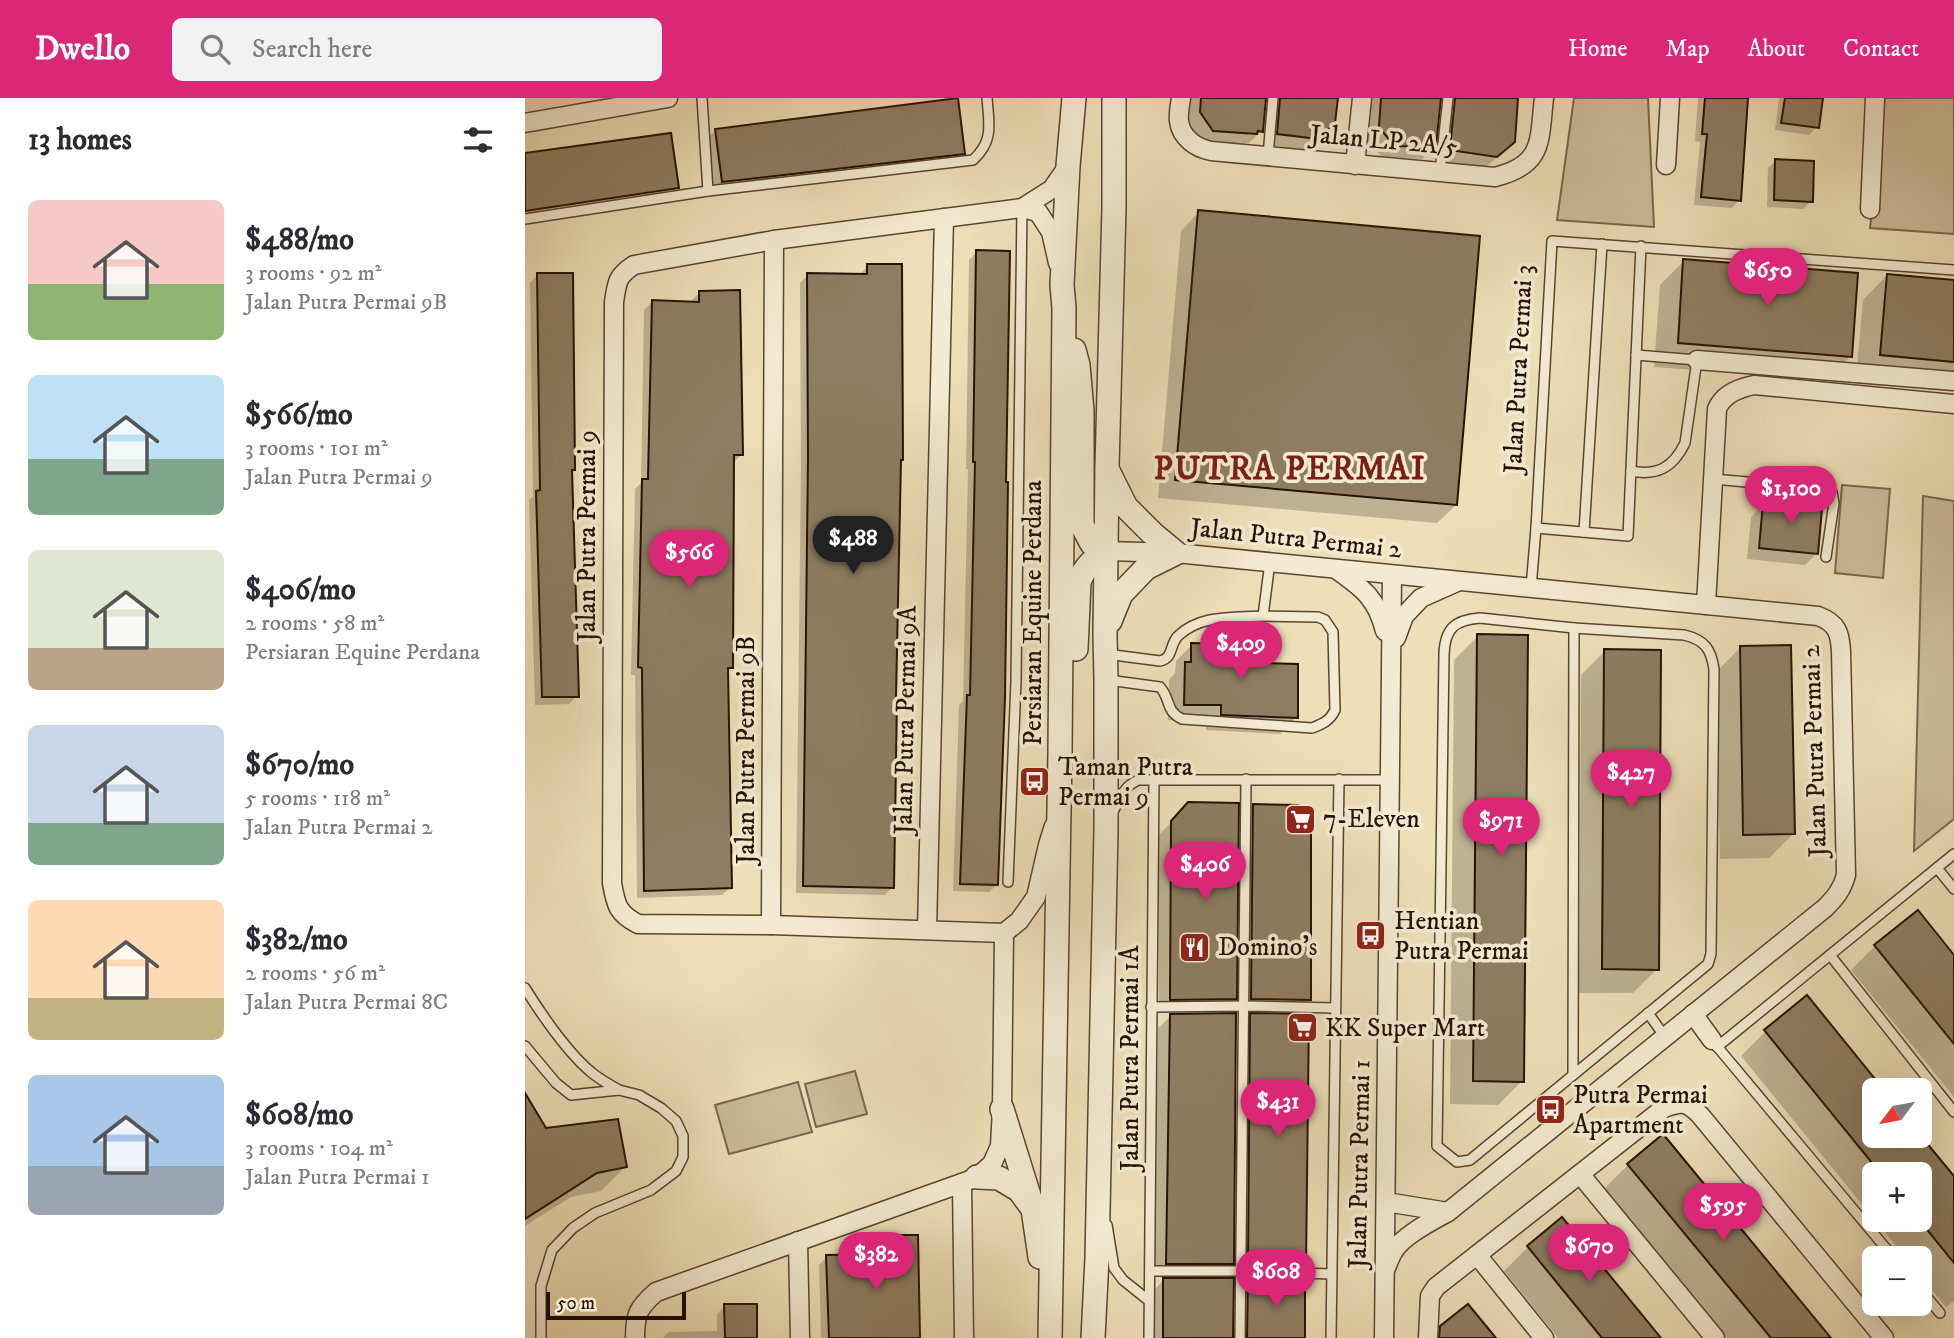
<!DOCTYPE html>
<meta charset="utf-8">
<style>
:root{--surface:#fff;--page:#f2f2f3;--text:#2b2b33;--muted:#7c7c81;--accent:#db2777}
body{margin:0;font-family:"IM FELL DW Pica",serif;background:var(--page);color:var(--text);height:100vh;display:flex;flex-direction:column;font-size:26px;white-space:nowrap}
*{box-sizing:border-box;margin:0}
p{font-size:23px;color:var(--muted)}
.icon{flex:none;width:38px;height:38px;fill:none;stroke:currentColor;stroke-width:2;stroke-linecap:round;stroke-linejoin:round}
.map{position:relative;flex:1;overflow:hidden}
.panel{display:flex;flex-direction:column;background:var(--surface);width:525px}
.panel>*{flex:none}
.needle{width:46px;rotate:238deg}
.fabs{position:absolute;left:1337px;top:980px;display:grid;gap:14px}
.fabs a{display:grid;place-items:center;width:70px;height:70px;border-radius:10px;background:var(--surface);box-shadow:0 7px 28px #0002;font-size:35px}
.scale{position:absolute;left:21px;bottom:18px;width:140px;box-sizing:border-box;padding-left:7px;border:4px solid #271205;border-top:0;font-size:19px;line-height:24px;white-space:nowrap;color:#271205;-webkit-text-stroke:5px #f4ead1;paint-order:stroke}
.price{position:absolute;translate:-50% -60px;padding:0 16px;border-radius:24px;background:var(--accent);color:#fff;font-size:23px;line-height:46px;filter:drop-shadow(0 2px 4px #0008)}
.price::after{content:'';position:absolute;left:50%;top:42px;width:21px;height:16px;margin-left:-10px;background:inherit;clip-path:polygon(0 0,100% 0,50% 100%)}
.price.selected{background:#222;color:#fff}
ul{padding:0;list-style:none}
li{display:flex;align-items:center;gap:21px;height:175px;padding:0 28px}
li span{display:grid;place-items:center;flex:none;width:196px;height:140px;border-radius:10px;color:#555}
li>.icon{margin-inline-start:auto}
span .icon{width:84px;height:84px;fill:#fffc;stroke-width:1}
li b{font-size:30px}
h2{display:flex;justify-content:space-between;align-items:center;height:84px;padding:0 28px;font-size:30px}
header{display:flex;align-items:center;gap:42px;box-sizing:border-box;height:98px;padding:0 35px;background:var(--accent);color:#fff}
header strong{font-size:33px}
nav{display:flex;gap:38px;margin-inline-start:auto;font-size:24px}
.search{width:490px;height:63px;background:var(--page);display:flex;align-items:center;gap:18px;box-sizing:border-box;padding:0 24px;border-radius:10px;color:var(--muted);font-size:26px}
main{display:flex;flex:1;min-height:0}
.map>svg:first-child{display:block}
.green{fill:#ccbc9a;stroke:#7a6750;stroke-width:2}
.shadow{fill:#0003}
.building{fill:#8e7d62;stroke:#271205;stroke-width:2}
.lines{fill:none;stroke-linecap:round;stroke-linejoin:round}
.service-casing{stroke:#594532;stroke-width:12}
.minor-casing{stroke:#594532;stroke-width:21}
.tertiary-casing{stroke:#594532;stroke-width:26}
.service{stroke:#f4ead1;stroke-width:9}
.minor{stroke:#f4ead1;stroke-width:18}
.tertiary{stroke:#f4ead1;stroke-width:23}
.labels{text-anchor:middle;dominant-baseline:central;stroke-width:7;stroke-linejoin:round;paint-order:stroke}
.street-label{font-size:26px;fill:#271205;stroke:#f4ead1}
.poi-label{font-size:26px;fill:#271205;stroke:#f4ead1;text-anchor:start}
.district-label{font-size:33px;font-weight:bold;letter-spacing:2px;fill:#7a1f14;stroke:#f4ead1}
</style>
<header>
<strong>Dwello</strong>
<div class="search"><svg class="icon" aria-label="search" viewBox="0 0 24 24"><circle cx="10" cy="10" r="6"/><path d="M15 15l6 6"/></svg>Search here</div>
<nav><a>Home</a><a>Map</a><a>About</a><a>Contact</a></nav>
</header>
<main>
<section class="panel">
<h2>13 homes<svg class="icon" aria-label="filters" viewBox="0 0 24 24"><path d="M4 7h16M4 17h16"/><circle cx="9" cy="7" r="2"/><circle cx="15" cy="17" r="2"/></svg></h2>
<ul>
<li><span style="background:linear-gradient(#f6c9c9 60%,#8fb573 0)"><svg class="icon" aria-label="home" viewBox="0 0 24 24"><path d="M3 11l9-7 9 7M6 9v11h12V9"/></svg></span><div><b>$488/mo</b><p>3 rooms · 92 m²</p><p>Jalan Putra Permai 9B</p></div></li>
<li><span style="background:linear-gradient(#bfe0f5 60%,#7fa58c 0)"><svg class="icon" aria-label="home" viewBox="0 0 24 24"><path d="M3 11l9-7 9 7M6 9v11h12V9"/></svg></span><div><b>$566/mo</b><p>3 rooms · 101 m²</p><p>Jalan Putra Permai 9</p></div></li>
<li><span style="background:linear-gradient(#dfe7d0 70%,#b9a48a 0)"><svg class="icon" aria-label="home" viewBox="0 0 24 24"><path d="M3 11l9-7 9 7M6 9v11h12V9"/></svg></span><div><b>$406/mo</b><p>2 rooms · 58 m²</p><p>Persiaran Equine Perdana</p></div></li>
<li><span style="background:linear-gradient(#c9d6e8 70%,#7fa58c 0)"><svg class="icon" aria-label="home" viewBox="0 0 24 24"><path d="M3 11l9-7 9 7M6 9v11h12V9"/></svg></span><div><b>$670/mo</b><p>5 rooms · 118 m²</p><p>Jalan Putra Permai 2</p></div></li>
<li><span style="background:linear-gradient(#ffd9b3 70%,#c2b280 0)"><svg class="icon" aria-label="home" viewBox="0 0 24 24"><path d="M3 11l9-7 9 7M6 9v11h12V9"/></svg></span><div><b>$382/mo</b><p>2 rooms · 56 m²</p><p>Jalan Putra Permai 8C</p></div></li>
<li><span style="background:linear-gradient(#a9c7e8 65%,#9aa5b1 0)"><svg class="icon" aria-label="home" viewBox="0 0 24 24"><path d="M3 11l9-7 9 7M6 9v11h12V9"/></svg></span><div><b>$608/mo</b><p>3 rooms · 104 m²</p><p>Jalan Putra Permai 1</p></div></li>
</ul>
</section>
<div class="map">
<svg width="1429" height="1240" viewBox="0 0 1429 1240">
<rect width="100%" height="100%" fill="#eedfb8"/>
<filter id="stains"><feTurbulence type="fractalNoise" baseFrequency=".00286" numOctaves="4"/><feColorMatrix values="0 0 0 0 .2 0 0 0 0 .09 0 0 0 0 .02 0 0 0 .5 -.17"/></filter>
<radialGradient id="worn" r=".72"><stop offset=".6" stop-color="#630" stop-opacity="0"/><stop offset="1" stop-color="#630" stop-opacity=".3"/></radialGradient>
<!-- green -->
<g class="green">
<path d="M1049,0H1123L1129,129L1032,122Z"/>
<path d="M1360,0H1429V136L1345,130Z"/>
<path d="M1317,387L1365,391L1358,480L1310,475Z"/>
<path d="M1398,398L1429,403V721L1389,753Z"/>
<path d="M330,973L342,1016L291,1029L280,986Z"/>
<path d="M273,984L287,1034L204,1056L190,1007Z"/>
</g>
<!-- shadow -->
<g class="shadow">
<path d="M665,0H811L796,37L779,52L741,47L744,13L739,3L736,33L724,45H721L718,48L676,45L664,26Z"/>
<path d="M846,0H992L976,56L958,71L920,65L919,14L917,9L914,6L909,48L897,61L857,59L842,42Z"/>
<path d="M1173,0H1221L1214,102L1207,110L1169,107L1175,44L1170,43Z"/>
<path d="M1254,0H1296L1292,29L1284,37L1250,32Z"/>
<path d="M191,32L439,55L426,67L185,96L178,45Z"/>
<path d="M0,57L152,90L140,102L0,122Z"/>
<path d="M1251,63L1286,103L1278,111L1242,109L1243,70Z"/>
<path d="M674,114L931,407L912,425L633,400L656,133Z"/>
<path d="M452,154L472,787L464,794L428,793L434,607L438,603L443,371H441L444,162Z"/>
<path d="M1159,163L1326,258L1301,282L1129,269L1135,187Z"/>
<path d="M343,167L377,361L374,364L368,789L360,797L271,795L276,368L275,185L283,177H335Z"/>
<path d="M13,177L48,371L45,374L52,598L44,606L10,607L4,402L8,399L5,185Z"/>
<path d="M1362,177L1429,184V290L1331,281L1338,202Z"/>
<path d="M174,195L216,357L209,364L206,569L201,574L205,790L197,797L112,800L110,577H106L110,391L116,385L119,212L127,204L167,205V202Z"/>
<path d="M1258,397L1277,411L1292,455L1280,467L1222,461L1226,419L1238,407L1247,408Z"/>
<path d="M953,538L997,983L973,1007L925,1006L929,562Z"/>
<path d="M667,547L771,619L755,636L681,632V623L643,622L644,582L650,575L651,563Z"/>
<path d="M1216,549L1268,736L1244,760L1195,761L1191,574Z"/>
<path d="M1080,553L1132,871L1108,895H1054L1056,577Z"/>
<path d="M728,708L784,902L772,914L714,913L716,720Z"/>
<path d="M651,719L710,900L698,913H634V737Z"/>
<path d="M1392,814L1429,859V999L1326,872L1350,848Z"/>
<path d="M1282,900L1357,992H1349V1038H1394L1429,1081V1203L1421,1209L1395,1177V1160H1381L1350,1122H1395V1076H1349V1121L1216,958L1240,934Z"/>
<path d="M726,917L779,1167L767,1180L711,1178L714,929Z"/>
<path d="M646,918L707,1165L695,1177H630L633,930Z"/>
<path d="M0,999L20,1031L100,1069L76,1093L46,1099L0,1128Z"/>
<path d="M1103,1067L1303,1240H1202L1079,1091Z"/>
<path d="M1037,1121L1134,1240H1033L979,1173L1003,1149Z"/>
<path d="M362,1139L393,1240H296L294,1167L302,1159L355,1158L354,1147Z"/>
<path d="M639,1182L706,1240H626L627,1194Z"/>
<path d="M723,1182L778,1240H711V1194Z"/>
<path d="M200,1208L231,1240H138L144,1234L192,1233V1216Z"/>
</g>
<!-- building -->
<g class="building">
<path d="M433,0L440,56L197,84L190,31Z"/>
<path d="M676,0H741L738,34L733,33L732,36L688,33L675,14Z"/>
<path d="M755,0H813L810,25L793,41L752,36Z"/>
<path d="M856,0H916L911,49L869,48L854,29Z"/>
<path d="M930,0H993L990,44L972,59L931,53V50H925Z"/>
<path d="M1180,0H1223L1216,103L1176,99L1182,36H1177Z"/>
<path d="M1260,0H1298L1294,30L1256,25Z"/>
<path d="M146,35L154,90L0,113V55Z"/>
<path d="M1250,61L1289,63L1288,104L1249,102Z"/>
<path d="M673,112L955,138L932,407L650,382Z"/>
<path d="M451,152L485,153L481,384H483L480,599L473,787L435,786L442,597H445L450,364H448Z"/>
<path d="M1158,161L1333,175L1327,259L1153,245Z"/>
<path d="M342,166H377L378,362H376L371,599H372L369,790L278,788L283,359L282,175L342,176Z"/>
<path d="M12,175H48L50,372H47L54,599H17L11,393L15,392Z"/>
<path d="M1362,176L1429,182V264L1355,257Z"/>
<path d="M215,192L218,357H209L208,570H203L207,790L119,793L117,570L113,569L117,381H123L127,202L174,204V193Z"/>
<path d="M1257,395L1280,398L1279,410L1297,411L1293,456L1234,450L1238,405L1256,407Z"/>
<path d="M952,536L1003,537L999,984L948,983Z"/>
<path d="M666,545L739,547L738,565L773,566V620L696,617V607H659L660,564H666Z"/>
<path d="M1266,547L1270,736L1218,737L1215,548Z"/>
<path d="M1079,551L1136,552L1134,872L1077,871Z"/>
<path d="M663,704L714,705L712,901L645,902L646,723Z"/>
<path d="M728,706L773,707L786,718V902L726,901Z"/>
<path d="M1393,812L1429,857V946L1349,847Z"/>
<path d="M1282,897L1359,992H1349V1038H1396L1429,1078V1165L1395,1123V1076H1356L1239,932Z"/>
<path d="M711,915L709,1166H641L645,916Z"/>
<path d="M725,915L784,916L781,1168L723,1166Z"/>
<path d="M0,995L21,1030L93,1021L102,1069L72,1075L0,1121Z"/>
<path d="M1138,1036L1306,1240H1246L1102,1066Z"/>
<path d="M1037,1119L1136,1240H1077L1002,1148Z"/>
<path d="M362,1137H393L395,1240H304L301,1157L362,1156Z"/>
<path d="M638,1180H709L708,1240H638Z"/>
<path d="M723,1180L780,1182V1240H722Z"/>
<path d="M199,1206H232V1240H200Z"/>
<path d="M943,1206L971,1240H914L915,1228Z"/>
</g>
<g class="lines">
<defs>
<g id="service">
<path d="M177,0L183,93"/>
<path d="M743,58L748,0"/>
<path d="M915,74L923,0"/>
<path d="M0,121L183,93L448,62C469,43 464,26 462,0"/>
<path d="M1106,373C1132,378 1148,370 1160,345L1172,262L1111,257"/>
<path d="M1188,381L1302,391L1307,394L1309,405L1301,459"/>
<path d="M1011,430L1103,438L1116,148"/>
<path d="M1059,434L1077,146"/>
<path d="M1006,490L1011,430L1027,143L1429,172"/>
<path d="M955,520L1049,530L1159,537C1180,542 1186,551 1189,571L1186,856L1183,866L945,1062L932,1064L912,1048L919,556C920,530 930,522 955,520Z"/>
<path d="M581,556L635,563C649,560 644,547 653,538C676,516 709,520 738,518"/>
<path d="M583,582L635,589C646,601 640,613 657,621L787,630C797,626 805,623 810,612L808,534L800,522L793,519L738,518L745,464"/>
<path d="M587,716C594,702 598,689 613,682H865"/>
<path d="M1412,770L1429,791"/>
<path d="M483,784L491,583L497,110"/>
<path d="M1305,857L1429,1014"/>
<path d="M0,890C16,916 43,955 66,974C74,981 85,987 94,992L46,997L31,985L0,948"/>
<path d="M626,909L719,908L810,910"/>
<path d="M1123,915L1140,939"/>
<path d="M1190,946L1369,1160"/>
<path d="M1192,949L1429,756"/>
<path d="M1048,977L1049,530"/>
<path d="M582,1127L589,1170L598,1182L623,1202"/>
<path d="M625,1173H716L806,1176"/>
<path d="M1395,1191L1415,1215"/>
<path d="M16,1240V1188L27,1152L48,1130L70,1115L126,1092L151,1073L158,1059V1038L151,1023L136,1010L114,997L94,992"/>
<path d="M624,1240L629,681"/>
<path d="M715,1240L721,681"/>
<path d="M806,1240L814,681"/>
</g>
<g id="minor">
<path d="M656,0C655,7 653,16 654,23C656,40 671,50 686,53L970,79C1019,67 1014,43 1019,0"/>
<path d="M0,25L143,0"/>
<path d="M830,67L837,0"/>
<path d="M1141,67L1145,0"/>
<path d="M497,110L527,91L543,68"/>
<path d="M1345,111L1350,0"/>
<path d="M1172,262L1429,283"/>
<path d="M582,453L651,455L1293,518C1312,525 1315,535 1316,553L1321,777C1317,792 1310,800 1300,810L923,1114C907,1123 877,1138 868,1154C865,1159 863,1165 861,1170"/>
<path d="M812,472C839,491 852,501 860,533"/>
<path d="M1181,507L1192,311C1198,296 1214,290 1229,287L1429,306"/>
<path d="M871,540L879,518L896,500L932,484"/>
<path d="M246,827L249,142"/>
<path d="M402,832L419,120"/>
<path d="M479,835L246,827L113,826C92,815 91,807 87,785L89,204C92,184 92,178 109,167L249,142L497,110L513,114L526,134L533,165"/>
<path d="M479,835L494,823L511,799L523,747L529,728"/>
<path d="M1168,916L1187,942"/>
<path d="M1055,1076L1190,1240"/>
<path d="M437,1085L439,1240"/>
<path d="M861,1104L923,1114"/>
<path d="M273,1143L275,1240"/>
<path d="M952,1157L1019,1240"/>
<path d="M110,1240C110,1216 113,1210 131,1194L437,1085L452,1079L467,1066L475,1048L477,1011L479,835"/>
<path d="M859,1240L867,477"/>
<path d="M903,1240L905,1198L911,1189L1139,1010C1157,1003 1162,1004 1175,1017L1359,1240"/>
</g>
<g id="tertiary">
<path d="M549,252L553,267L557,313V427L567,446L582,453"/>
<path d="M584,375L601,409L627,435L651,455L621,470L596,496L585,523"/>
<path d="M551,551L554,484C560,468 568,462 582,453"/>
<path d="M477,1011L506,1104"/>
<path d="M452,1079L474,1080L494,1092L508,1111L515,1159"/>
<path d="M525,1240L535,654L539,210L537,187L543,68L549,0"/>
<path d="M568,1240L572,1160L581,731V582L580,537L582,369L589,110V0"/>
</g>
</defs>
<!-- service casing -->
<use href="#service" class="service-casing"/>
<!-- minor casing -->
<use href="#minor" class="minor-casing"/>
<!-- tertiary casing -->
<use href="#tertiary" class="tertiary-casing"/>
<!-- service -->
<use href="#service" class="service"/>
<!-- minor -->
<use href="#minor" class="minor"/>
<!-- tertiary -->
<use href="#tertiary" class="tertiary"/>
</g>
<!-- icons -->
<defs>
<symbol id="bus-square" viewBox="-11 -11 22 22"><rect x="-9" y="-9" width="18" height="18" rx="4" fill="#8f2418" stroke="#f4ead1"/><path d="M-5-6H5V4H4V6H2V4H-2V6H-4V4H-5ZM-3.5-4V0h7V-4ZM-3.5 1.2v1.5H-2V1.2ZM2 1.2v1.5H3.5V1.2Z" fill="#fff"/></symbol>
<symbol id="supermarket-square" viewBox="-11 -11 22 22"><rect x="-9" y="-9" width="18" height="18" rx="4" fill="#8f2418" stroke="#f4ead1"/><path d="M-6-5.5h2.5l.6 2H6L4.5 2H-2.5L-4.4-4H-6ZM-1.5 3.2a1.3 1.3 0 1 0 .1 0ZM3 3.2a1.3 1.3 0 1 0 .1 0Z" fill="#fff"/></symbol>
<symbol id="restaurant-square" viewBox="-11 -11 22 22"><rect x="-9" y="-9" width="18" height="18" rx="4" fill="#8f2418" stroke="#f4ead1"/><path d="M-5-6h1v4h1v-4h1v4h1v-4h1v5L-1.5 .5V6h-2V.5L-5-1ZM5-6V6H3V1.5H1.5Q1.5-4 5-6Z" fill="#fff"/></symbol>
</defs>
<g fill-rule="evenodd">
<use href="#bus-square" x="492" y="666" width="35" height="35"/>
<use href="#supermarket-square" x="758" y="704" width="35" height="35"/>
<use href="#bus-square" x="828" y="820" width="35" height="35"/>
<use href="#restaurant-square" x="652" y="832" width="35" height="35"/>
<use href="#supermarket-square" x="760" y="912" width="35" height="35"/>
<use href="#bus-square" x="1008" y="994" width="35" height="35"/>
</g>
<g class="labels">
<!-- street labels -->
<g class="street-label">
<text transform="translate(859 43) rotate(5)">Jalan LP 2A/5</text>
<text transform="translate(994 271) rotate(-87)">Jalan Putra Permai 3</text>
<text transform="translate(62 438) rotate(-90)">Jalan Putra Permai 9</text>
<text transform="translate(771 441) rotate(6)">Jalan Putra Permai 2</text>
<text transform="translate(508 515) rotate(-90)">Persiaran Equine Perdana</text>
<text transform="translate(381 622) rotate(-89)">Jalan Putra Permai 9A</text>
<text transform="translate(221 652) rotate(-90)">Jalan Putra Permai 9B</text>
<text transform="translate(1290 653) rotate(-92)">Jalan Putra Permai 2</text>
<text transform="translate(605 960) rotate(-90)">Jalan Putra Permai 1A</text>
<text transform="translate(835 1066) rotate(-89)">Jalan Putra Permai 1</text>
</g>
<!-- poi labels -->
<g class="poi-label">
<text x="533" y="669">Taman Putra<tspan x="533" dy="30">Permai 9</tspan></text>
<text x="798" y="721">7-Eleven</text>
<text x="869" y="823">Hentian<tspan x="869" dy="30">Putra Permai</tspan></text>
<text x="693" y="849">Domino's</text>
<text x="800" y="930">KK Super Mart</text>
<text x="1048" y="997">Putra Permai<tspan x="1048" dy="30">Apartment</tspan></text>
</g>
<!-- district labels -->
<g class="district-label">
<text x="765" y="371">PUTRA PERMAI</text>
</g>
</g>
<rect width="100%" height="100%" filter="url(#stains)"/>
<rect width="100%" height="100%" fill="url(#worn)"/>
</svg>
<div class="fabs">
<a><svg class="needle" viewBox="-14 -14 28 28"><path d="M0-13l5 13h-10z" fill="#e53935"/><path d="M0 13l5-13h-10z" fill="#7c7c81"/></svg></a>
<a>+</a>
<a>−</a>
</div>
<div class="scale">50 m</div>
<b class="price" style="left:1243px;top:210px">$650</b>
<b class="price" style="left:1266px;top:428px">$1,100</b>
<b class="price selected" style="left:328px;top:478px">$488</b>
<b class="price" style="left:164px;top:492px">$566</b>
<b class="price" style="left:716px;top:583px">$409</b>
<b class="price" style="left:1106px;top:712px">$427</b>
<b class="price" style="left:976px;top:760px">$971</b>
<b class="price" style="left:680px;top:804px">$406</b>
<b class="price" style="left:753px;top:1041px">$431</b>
<b class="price" style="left:1198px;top:1145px">$595</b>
<b class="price" style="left:1064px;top:1186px">$670</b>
<b class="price" style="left:351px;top:1194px">$382</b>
<b class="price" style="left:751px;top:1211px">$608</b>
</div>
</main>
